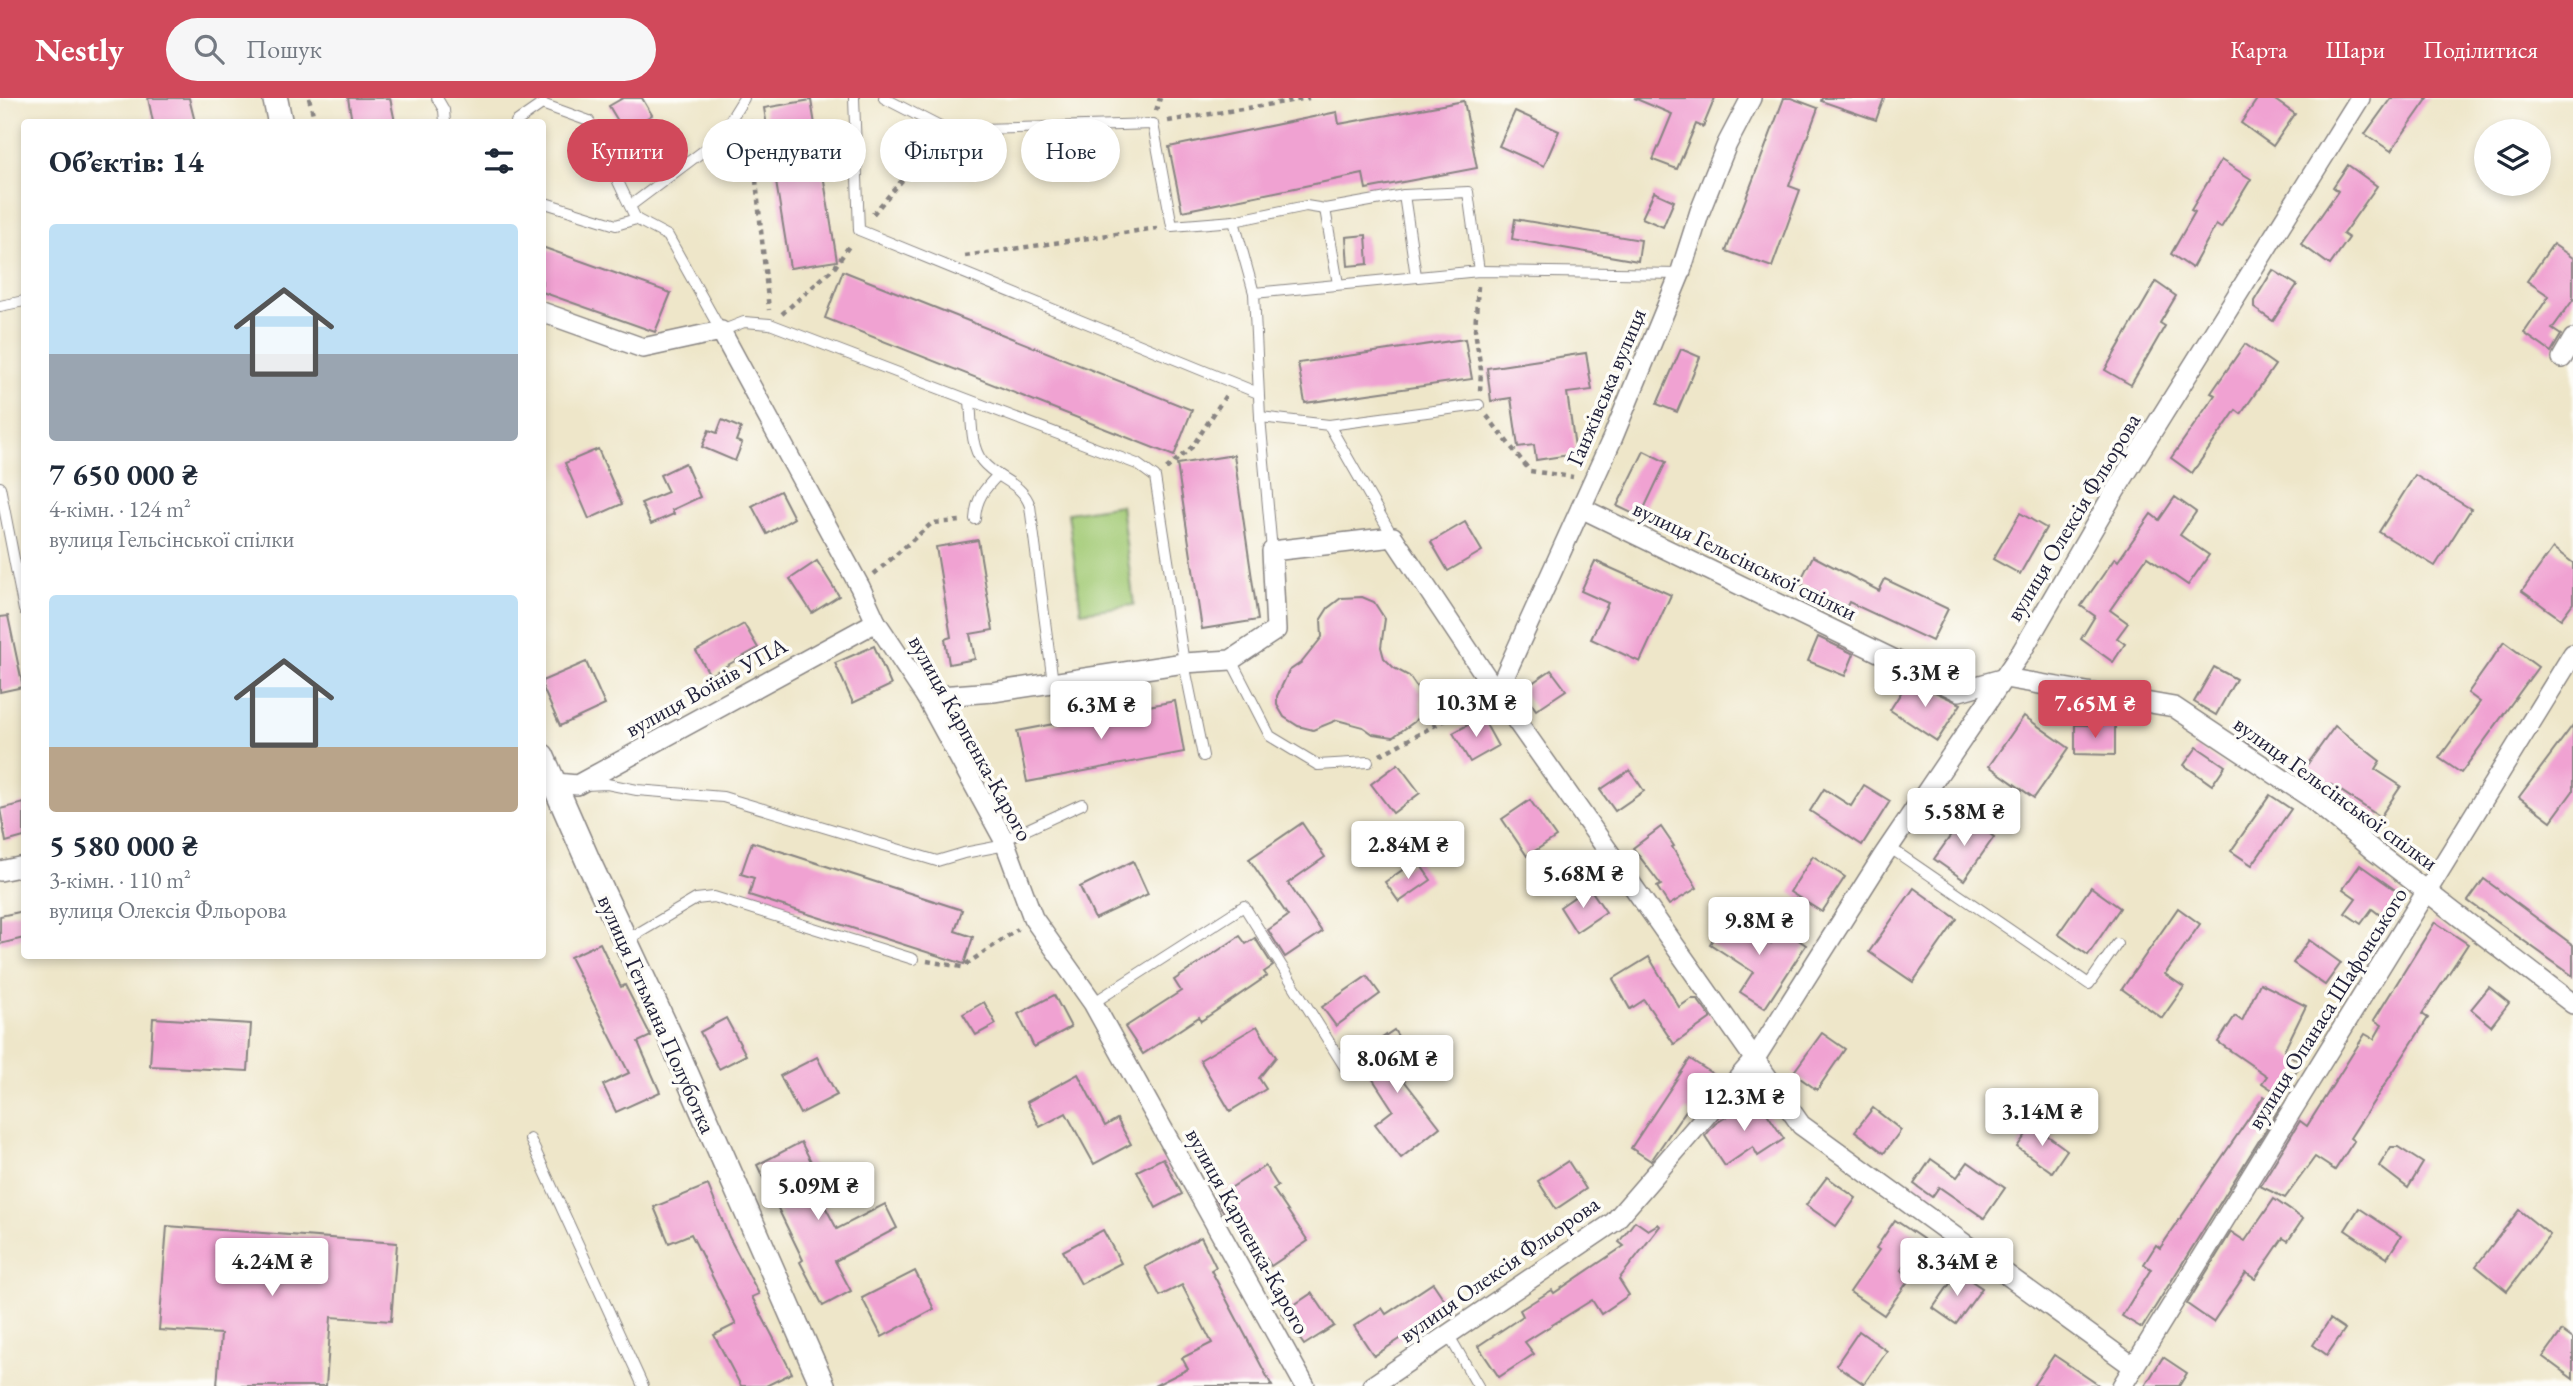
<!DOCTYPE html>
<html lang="uk">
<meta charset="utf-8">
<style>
:root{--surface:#fff;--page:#f6f6f7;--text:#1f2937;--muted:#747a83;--accent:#d1495b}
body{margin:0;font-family:"EB Garamond",serif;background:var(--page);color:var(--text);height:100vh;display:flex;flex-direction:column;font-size:26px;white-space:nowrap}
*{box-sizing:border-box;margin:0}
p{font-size:23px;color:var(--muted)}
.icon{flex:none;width:38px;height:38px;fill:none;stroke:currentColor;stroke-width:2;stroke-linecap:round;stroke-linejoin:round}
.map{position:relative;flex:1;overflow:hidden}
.sheet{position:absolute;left:21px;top:21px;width:525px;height:840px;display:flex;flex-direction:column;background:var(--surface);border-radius:7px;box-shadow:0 4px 10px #0003}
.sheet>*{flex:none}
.banner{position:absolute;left:567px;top:21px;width:665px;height:63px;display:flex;gap:14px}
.buttons{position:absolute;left:2474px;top:21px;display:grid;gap:14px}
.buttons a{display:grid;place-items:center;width:77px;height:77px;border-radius:50%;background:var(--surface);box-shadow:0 4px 10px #0003;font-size:35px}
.price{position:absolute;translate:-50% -60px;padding:0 16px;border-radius:7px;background:#fff;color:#222;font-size:23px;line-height:46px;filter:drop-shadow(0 2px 4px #0008)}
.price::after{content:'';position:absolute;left:50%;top:42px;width:21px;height:16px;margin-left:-10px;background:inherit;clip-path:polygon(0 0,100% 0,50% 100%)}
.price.current{background:var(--accent);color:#fff}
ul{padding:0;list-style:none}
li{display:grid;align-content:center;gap:14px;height:371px;padding:0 28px}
li span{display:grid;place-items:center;height:217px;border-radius:7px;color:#555}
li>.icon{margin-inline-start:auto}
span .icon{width:126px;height:126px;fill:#fffc;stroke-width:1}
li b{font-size:30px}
h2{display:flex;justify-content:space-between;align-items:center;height:84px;padding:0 28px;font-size:30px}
.pill{padding:0 24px;border-radius:32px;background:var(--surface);box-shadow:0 4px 10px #0003;font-size:24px;line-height:63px}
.pill.current{background:var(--accent);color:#fff}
header{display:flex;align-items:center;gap:42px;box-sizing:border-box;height:98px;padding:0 35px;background:var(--accent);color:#fff}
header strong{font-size:33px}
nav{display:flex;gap:38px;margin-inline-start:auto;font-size:24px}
.search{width:490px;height:63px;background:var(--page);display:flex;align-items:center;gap:18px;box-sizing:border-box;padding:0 24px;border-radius:38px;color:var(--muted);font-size:26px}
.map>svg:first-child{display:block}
.green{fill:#a2ca75;stroke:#627658;stroke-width:2}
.building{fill:#f0a2d2}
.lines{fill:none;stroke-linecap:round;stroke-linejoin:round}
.service-casing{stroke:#888482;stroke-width:12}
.minor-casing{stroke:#888482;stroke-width:22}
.tertiary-casing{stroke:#888482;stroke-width:27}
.path{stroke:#888482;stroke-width:4.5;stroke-dasharray:5 5;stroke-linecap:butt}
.service{stroke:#fff;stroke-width:10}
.minor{stroke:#fff;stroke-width:19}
.tertiary{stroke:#fff;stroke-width:24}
.labels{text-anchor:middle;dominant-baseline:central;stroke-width:7;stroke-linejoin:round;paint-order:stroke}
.street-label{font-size:23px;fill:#22223b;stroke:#fdfcf7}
</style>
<header>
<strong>Nestly</strong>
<div class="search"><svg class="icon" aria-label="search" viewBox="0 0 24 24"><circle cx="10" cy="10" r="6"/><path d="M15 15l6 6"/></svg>Пошук</div>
<nav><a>Карта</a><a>Шари</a><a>Поділитися</a></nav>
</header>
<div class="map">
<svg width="2573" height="1288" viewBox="0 0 2573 1288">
<rect width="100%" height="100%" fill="#fdfcf7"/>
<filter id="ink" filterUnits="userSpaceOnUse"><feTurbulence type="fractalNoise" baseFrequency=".0143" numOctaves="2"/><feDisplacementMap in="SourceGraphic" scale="14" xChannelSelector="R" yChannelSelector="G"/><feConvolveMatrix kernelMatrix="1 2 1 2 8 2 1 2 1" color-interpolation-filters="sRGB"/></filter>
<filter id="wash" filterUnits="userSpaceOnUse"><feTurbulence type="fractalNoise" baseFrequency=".00686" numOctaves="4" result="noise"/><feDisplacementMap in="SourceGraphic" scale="28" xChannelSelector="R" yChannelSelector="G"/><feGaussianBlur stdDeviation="1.57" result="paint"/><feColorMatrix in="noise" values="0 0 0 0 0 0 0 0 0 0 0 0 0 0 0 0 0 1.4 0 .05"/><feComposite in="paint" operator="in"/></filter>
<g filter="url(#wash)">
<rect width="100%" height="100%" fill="#eee6c9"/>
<!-- green -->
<path class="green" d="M1121,407L1134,507L1081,514L1068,415Z"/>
<g id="blocks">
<!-- building -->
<g class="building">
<path d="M148,0H189L195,24H153Z"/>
<path d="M348,0H390L395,24H352Z"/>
<path d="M623,0H642L652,17L624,33L609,8Z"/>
<path d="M1634,0H1715L1703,29L1696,26L1677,71L1653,62L1672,16Z"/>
<path d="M1784,0H1791L1818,10L1789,88L1800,92L1772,169L1726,153Z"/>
<path d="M1822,0H1884L1876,22L1821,3Z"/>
<path d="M2258,0H2272L2295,16L2273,48L2241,25Z"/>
<path d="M2391,0H2428L2391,53L2365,36Z"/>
<path d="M811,2L837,163L790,170L764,10Z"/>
<path d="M1464,3L1477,70L1366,91L1363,76L1182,113L1169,49L1337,14L1339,26Z"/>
<path d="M1515,13L1559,33L1544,68L1499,48Z"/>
<path d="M2221,62L2251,81L2221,130L2216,127L2192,170L2171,156L2195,114L2191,112Z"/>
<path d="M2348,67L2377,88L2343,136L2349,140L2330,167L2301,146L2338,93L2333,89Z"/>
<path d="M1654,94L1674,103L1663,129L1642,120Z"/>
<path d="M1515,121L1641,142L1638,163L1512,141Z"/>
<path d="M1366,137L1368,166L1348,168L1346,139Z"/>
<path d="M2553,146L2573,160V202L2552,231L2561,237L2551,254L2524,235L2549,198L2527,183Z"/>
<path d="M542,149L671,195L655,234L542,194Z"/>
<path d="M2273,172L2297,187L2273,223L2254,210V203Z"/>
<path d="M843,173L1192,312L1174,358L825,220Z"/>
<path d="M2156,184L2176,198L2160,225L2165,228L2131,287L2105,272Z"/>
<path d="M1465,241L1472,281L1305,305L1298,265Z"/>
<path d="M2245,246L2275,267L2241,316L2236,312L2192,375L2171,360L2215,297L2211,295Z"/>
<path d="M1681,251L1700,259L1677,314L1657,306Z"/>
<path d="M1586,255L1592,292L1567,295L1576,356L1536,362L1534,347L1518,349L1511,300L1491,303L1487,270Z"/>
<path d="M722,322L741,330L736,343L742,345L735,363L702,349L709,332L717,335Z"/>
<path d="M598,351L622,406L589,421L565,365Z"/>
<path d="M1644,353L1666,364L1640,419L1617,408Z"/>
<path d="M1234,357L1258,522L1202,531L1177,366Z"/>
<path d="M685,365L700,399L672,412L674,416L651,426L641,405L668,394L660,377Z"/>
<path d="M2415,377L2471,411L2435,468L2379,434Z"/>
<path d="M780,393L794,420L767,436L752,408Z"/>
<path d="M2175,399L2196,414L2180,437L2209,457L2188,487L2147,459L2110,512L2128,525L2117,540L2125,546L2113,564L2081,541L2095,518L2081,508L2115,460L2118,463L2151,416L2159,422Z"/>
<path d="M2020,415L2046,430L2020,476L1993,461Z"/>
<path d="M1465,424L1482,453L1448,473L1431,444Z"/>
<path d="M978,442L993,532L970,536L975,561L949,566L945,541L951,539L936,449Z"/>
<path d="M2553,450L2573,465V505L2561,521L2522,493Z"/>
<path d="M1813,458L1879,493L1885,481L1948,511L1932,543L1849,504L1846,510L1799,485Z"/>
<path d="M817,463L839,498L812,515L790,481Z"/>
<path d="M1595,463L1671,497L1640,564L1591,541L1608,505L1581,493Z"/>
<path d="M1362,499L1374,504L1385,521L1381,549L1384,560L1394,570L1409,578L1420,594L1421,615L1414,624L1393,639L1373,636L1363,629L1337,622L1313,632L1298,628L1284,619L1277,607V598L1289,573L1302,564L1322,539L1321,521L1328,510L1341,500Z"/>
<path d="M8,518L23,589L0,594V519Z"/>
<path d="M744,526L758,550L710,577L696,553Z"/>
<path d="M1818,539L1854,556L1845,578L1808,563Z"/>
<path d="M2504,544L2538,569L2461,675L2439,660L2480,604L2468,595Z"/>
<path d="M874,548L891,587L853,605L835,565Z"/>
<path d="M586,564L605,607L560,628L542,588V583Z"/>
<path d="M2214,569L2236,581L2216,617L2194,604Z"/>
<path d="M1551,572L1566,592L1536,612L1522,592Z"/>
<path d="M1909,582L1961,606L1937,643L1890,612Z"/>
<path d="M1175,603L1184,654L1027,684L1017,633Z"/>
<path d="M2024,618L2069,650L2034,700L1989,668Z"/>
<path d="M1482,619L1498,648L1470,664L1453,635Z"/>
<path d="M2075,627H2115V657L2075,656Z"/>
<path d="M2573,627V693L2551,723L2519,699Z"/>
<path d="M2335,628L2380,663L2375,671L2401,688L2380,719L2332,687L2330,690L2304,671Z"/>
<path d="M2197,649L2225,668L2212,687L2184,667Z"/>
<path d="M1398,666L1420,695L1393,715L1371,686Z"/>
<path d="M1630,672L1644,693L1615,713L1600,692Z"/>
<path d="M1864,687L1890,703L1862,747L1810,713L1824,691L1851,708Z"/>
<path d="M2270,697L2291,711L2252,767L2231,753Z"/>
<path d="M1530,702L1556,739L1527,758L1502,721Z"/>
<path d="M24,705V739L6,744L0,711Z"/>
<path d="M1965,718L1994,739L1964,782L1934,761Z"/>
<path d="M1302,725L1325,759L1288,785L1322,834L1285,859L1268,832L1288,818L1249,761Z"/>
<path d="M1661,729L1674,748L1672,749L1697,790L1669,807L1657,789L1661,787L1633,750Z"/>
<path d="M752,744L962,812L955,833L973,839L964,866L749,797L754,780L741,776Z"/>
<path d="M1813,758L1845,779L1822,814L1790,794Z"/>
<path d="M1417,762L1431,782L1399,804L1385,784Z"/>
<path d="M1133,763L1148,796L1095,821L1080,789Z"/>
<path d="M2360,767L2401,796L2384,820L2372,811L2361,826L2345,815L2356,800L2343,791Z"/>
<path d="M2484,781L2573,847V878L2468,803Z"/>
<path d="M1589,789L1606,814L1576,834L1560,809Z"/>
<path d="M2091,789L2120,810L2088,857L2058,836Z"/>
<path d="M1914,790L1957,821L1913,884L1869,854Z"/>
<path d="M2178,810L2200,826L2165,876L2184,889L2162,920L2122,891Z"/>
<path d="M24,813V840L0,846V818Z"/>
<path d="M1728,817L1771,845L1780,830L1806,847L1765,910L1740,894L1753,874L1710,846Z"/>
<path d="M2435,824L2468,846L2422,916L2428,920L2350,1040L2354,1043L2335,1072L2315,1059L2285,1100L2260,1088L2300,1023L2307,1028L2365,936L2374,941L2382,927L2374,922Z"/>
<path d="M1240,838L1246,846L1255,840L1273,868L1264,874L1267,878L1201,923L1199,919L1143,956L1125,929L1181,893L1174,882Z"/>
<path d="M2309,842L2341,865L2325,887L2293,865Z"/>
<path d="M600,845L621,889L625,887L651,938L638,944L660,994L616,1014L603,987L629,975L570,859Z"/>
<path d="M1649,859L1679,909L1691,901H1697L1711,920L1674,946L1644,902L1630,911L1613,881Z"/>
<path d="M1367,878L1380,896L1336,928L1322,909Z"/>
<path d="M2260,885L2306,908L2284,953L2302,966L2280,997L2262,985L2267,978L2218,944L2235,918L2242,923Z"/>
<path d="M2489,889L2509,905L2491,928L2471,911Z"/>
<path d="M1054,897L1071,929L1034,949L1018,916Z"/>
<path d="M984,904L996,926L976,937L963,916Z"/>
<path d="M153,920L251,926L248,973L150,968Z"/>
<path d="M726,920L746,957L719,971L700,934Z"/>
<path d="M1257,928L1276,959L1259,980L1266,991L1230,1013L1200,962Z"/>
<path d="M1394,932L1413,961L1396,972L1440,1029L1401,1060L1375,1026L1393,1012L1357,957Z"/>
<path d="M1822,935L1845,951L1817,992L1793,975Z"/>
<path d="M817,959L837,997L800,1016L780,978Z"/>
<path d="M1690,961L1719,980L1691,1016L1687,1011L1651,1063L1631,1050Z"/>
<path d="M1078,976L1105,1028L1117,1021L1131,1046L1094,1066L1066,1015L1040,1029L1027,1004Z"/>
<path d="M2264,998L2280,1009L2142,1230L2122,1218L2151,1171L2144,1166L2156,1147L2160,1150Z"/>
<path d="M1756,999L1784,1041L1758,1058L1753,1049L1725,1068L1705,1038L1715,1026Z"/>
<path d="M1873,1010L1901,1032L1884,1055L1855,1033Z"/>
<path d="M2033,1027L2067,1052L2052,1074L2017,1049Z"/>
<path d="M801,1044L815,1071L807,1075L837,1131L885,1106L897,1130L835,1163L851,1193L823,1208L800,1164L803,1162L757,1067Z"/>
<path d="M2391,1049H2398L2423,1065L2408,1090L2379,1068Z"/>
<path d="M1163,1060L1182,1096L1156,1110L1137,1073Z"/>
<path d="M1931,1061L1957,1079L1968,1064L2005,1090L1984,1120L1939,1089L1932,1099L1914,1086Z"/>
<path d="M1568,1063L1586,1091L1556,1111L1538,1083Z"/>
<path d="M1265,1068L1278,1088L1273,1091L1308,1143L1271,1168L1236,1116L1228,1121L1215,1100Z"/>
<path d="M1827,1079L1856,1100L1836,1128L1806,1107Z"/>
<path d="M708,1087L729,1139L759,1196L752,1199L792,1275L766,1288H741L714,1237L736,1226L691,1136L669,1145L654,1109Z"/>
<path d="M2274,1101L2303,1121L2288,1143L2283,1140L2255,1181L2246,1175L2213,1224L2187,1206L2231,1134L2245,1143Z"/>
<path d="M2359,1110L2401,1138L2387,1160L2345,1132Z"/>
<path d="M2519,1112L2550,1137L2507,1193L2476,1168Z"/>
<path d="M1895,1122L1923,1141L1901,1172L1911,1179L1884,1217L1850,1194L1879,1152L1876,1150Z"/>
<path d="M1635,1123L1648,1132L1658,1126L1660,1128L1619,1181L1629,1197L1601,1216L1592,1202L1525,1244L1534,1256L1499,1279L1478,1248L1523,1218L1520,1212L1552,1192L1554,1195L1624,1148L1619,1144Z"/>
<path d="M167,1128L397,1145L391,1223L331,1219L326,1288H217L221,1236L159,1232Z"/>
<path d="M1103,1132L1121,1165L1081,1186L1063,1153Z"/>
<path d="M1201,1139L1216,1169L1211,1172L1272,1288H1154L1188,1271L1182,1260L1212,1245L1182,1187L1160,1198L1145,1169Z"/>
<path d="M915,1173L934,1211L882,1239L862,1200Z"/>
<path d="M1958,1174L1982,1190L1956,1226L1933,1210Z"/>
<path d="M1433,1185L1449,1209L1374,1258L1354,1228L1382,1210L1386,1216Z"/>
<path d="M1312,1195L1334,1228L1304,1247L1282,1215Z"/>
<path d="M2330,1221L2345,1231L2327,1257L2313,1247Z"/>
<path d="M1859,1233L1887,1253L1864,1286L1836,1267Z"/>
<path d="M2562,1233L2573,1241V1281L2543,1259Z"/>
<path d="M2054,1257L2100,1288H2033Z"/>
<path d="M2163,1259L2187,1275L2179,1288H2145Z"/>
</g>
</g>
</g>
<g filter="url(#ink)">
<use href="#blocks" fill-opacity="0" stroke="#888482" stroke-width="2"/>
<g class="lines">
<defs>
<g id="service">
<path d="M437,0L444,12L445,24"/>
<path d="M854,0L859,132L1258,295"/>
<path d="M884,0L946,32L1153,26L1172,128L1234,123L1306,108L1325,111L1404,97L1468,94L1479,173"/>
<path d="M516,24L542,6L589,23L636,121"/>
<path d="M1404,97L1416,178"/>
<path d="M542,104L616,127L636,121L668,138L721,233L744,224L770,226L1137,366L1155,379L1184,565L1203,658"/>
<path d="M630,108L718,42L744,0"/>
<path d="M1325,111L1338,186"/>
<path d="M1234,123L1254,195"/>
<path d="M0,208L24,203"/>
<path d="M970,303C972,321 970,348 982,363C997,382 1022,384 1030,408L1053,585"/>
<path d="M1260,319L1329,327L1393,439"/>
<path d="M1329,327L1479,307"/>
<path d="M0,389L24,512"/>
<path d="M975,421C976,401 984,391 998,377"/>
<path d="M1272,453L1260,319L1254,195L1479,173L1680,176"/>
<path d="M1231,562L1270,638L1318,667L1368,664"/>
<path d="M585,687L607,686L637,692L723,699L937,763L964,755L1006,747"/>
<path d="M1004,742L1082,706"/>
<path d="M1889,749L2089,886L2117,846"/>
<path d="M625,843L696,801L714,799L913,861"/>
<path d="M1093,905L1244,808L1346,971"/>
<path d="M530,1041L643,1288"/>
<path d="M1448,1236L1478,1288"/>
</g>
<g id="minor">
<path d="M542,214L643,250L721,233L860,489L876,524L926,599L1004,742L1033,820L1093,905L1305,1288"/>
<path d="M2562,260L2573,241"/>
<path d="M1581,410L1959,593L2005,580L2174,609L2311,700L2374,753L2573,906"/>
<path d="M1497,595L1613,339L1680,176L1700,113L1727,46L1751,0"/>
<path d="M926,599L993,594L1184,565L1231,562L1276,532L1272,453L1393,439L1497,595L1801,1027L2134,1269"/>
<path d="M556,685L577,687L876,524"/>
<path d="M0,773L24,768"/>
<path d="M1372,1288L1614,1124L1754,962L1883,758L2022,553L2115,393L2360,0"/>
<path d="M2122,1288L2573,556"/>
</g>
<g id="tertiary">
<path d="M275,0L280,24"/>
<path d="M542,658L588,763L668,934L823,1288"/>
</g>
</defs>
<!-- service casing -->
<use href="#service" class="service-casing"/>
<!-- minor casing -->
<use href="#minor" class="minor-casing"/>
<!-- tertiary casing -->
<use href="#tertiary" class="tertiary-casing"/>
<!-- path -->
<g class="path">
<path d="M309,0L315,24"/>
<path d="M1156,13L1160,0"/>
<path d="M750,22L769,212"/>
<path d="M1168,23L1309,0"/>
<path d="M873,116L936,43"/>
<path d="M965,158L1157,130"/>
<path d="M1478,188L1475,232L1481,272L1480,294"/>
<path d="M782,216L835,169L851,145"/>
<path d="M1487,318L1530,373L1573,379"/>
<path d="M1166,371L1192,349L1226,297"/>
<path d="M874,476L932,425L961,423"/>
<path d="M1380,657L1480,603"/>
<path d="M927,863L962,869L1018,831"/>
</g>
<!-- service -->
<use href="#service" class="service"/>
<!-- minor -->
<use href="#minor" class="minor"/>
<!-- tertiary -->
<use href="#tertiary" class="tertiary"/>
</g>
</g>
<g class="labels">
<!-- street labels -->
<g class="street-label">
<text transform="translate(1606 289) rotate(-67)">Ганжівська вулиця</text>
<text transform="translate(2073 419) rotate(-59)">вулиця Олексія Фльорова</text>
<text transform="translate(1745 462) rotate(26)">вулиця Гельсінської спілки</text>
<text transform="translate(706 589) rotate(-29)">вулиця Воїнів УПА</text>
<text transform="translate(971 640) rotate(61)">вулиця Карпенка-Карого</text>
<text transform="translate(2336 695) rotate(36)">вулиця Гельсінської спілки</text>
<text transform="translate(2327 910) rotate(-58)">вулиця Опанаса Шафонського</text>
<text transform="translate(657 916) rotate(66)">вулиця Гетьмана Полуботка</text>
<text transform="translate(1248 1133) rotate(61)">вулиця Карпенка-Карого</text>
<text transform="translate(1499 1171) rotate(-35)">вулиця Олексія Фльорова</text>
</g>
</g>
</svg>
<div class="buttons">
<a><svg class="icon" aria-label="layers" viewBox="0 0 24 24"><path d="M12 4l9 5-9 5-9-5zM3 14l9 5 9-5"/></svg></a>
</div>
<b class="price" style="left:1925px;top:611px">5.3M ₴</b>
<b class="price" style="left:1476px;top:641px">10.3M ₴</b>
<b class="price current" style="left:2095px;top:642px">7.65M ₴</b>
<b class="price" style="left:1101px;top:643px">6.3M ₴</b>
<b class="price" style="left:1964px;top:750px">5.58M ₴</b>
<b class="price" style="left:1408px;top:783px">2.84M ₴</b>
<b class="price" style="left:1583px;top:812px">5.68M ₴</b>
<b class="price" style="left:1759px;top:859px">9.8M ₴</b>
<b class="price" style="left:1397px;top:997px">8.06M ₴</b>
<b class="price" style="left:1744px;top:1035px">12.3M ₴</b>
<b class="price" style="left:2042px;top:1050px">3.14M ₴</b>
<b class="price" style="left:818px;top:1124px">5.09M ₴</b>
<b class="price" style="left:272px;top:1200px">4.24M ₴</b>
<b class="price" style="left:1957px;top:1200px">8.34M ₴</b>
<div class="banner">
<a class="pill current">Купити</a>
<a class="pill">Орендувати</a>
<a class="pill">Фільтри</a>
<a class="pill">Нове</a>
</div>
<section class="sheet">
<h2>Об’єктів: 14<svg class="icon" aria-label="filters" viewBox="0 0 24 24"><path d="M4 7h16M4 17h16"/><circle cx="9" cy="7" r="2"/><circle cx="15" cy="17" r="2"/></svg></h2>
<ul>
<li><span style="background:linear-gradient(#bfe0f5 60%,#9aa5b1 0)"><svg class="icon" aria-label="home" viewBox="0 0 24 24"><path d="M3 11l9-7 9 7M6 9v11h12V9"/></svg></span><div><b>7 650 000 ₴</b><p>4-кімн. · 124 m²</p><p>вулиця Гельсінської спілки</p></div></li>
<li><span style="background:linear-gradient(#bfe0f5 70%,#b9a48a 0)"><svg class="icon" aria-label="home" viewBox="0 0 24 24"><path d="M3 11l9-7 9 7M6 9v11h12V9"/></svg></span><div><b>5 580 000 ₴</b><p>3-кімн. · 110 m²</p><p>вулиця Олексія Фльорова</p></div></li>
</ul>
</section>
</div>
